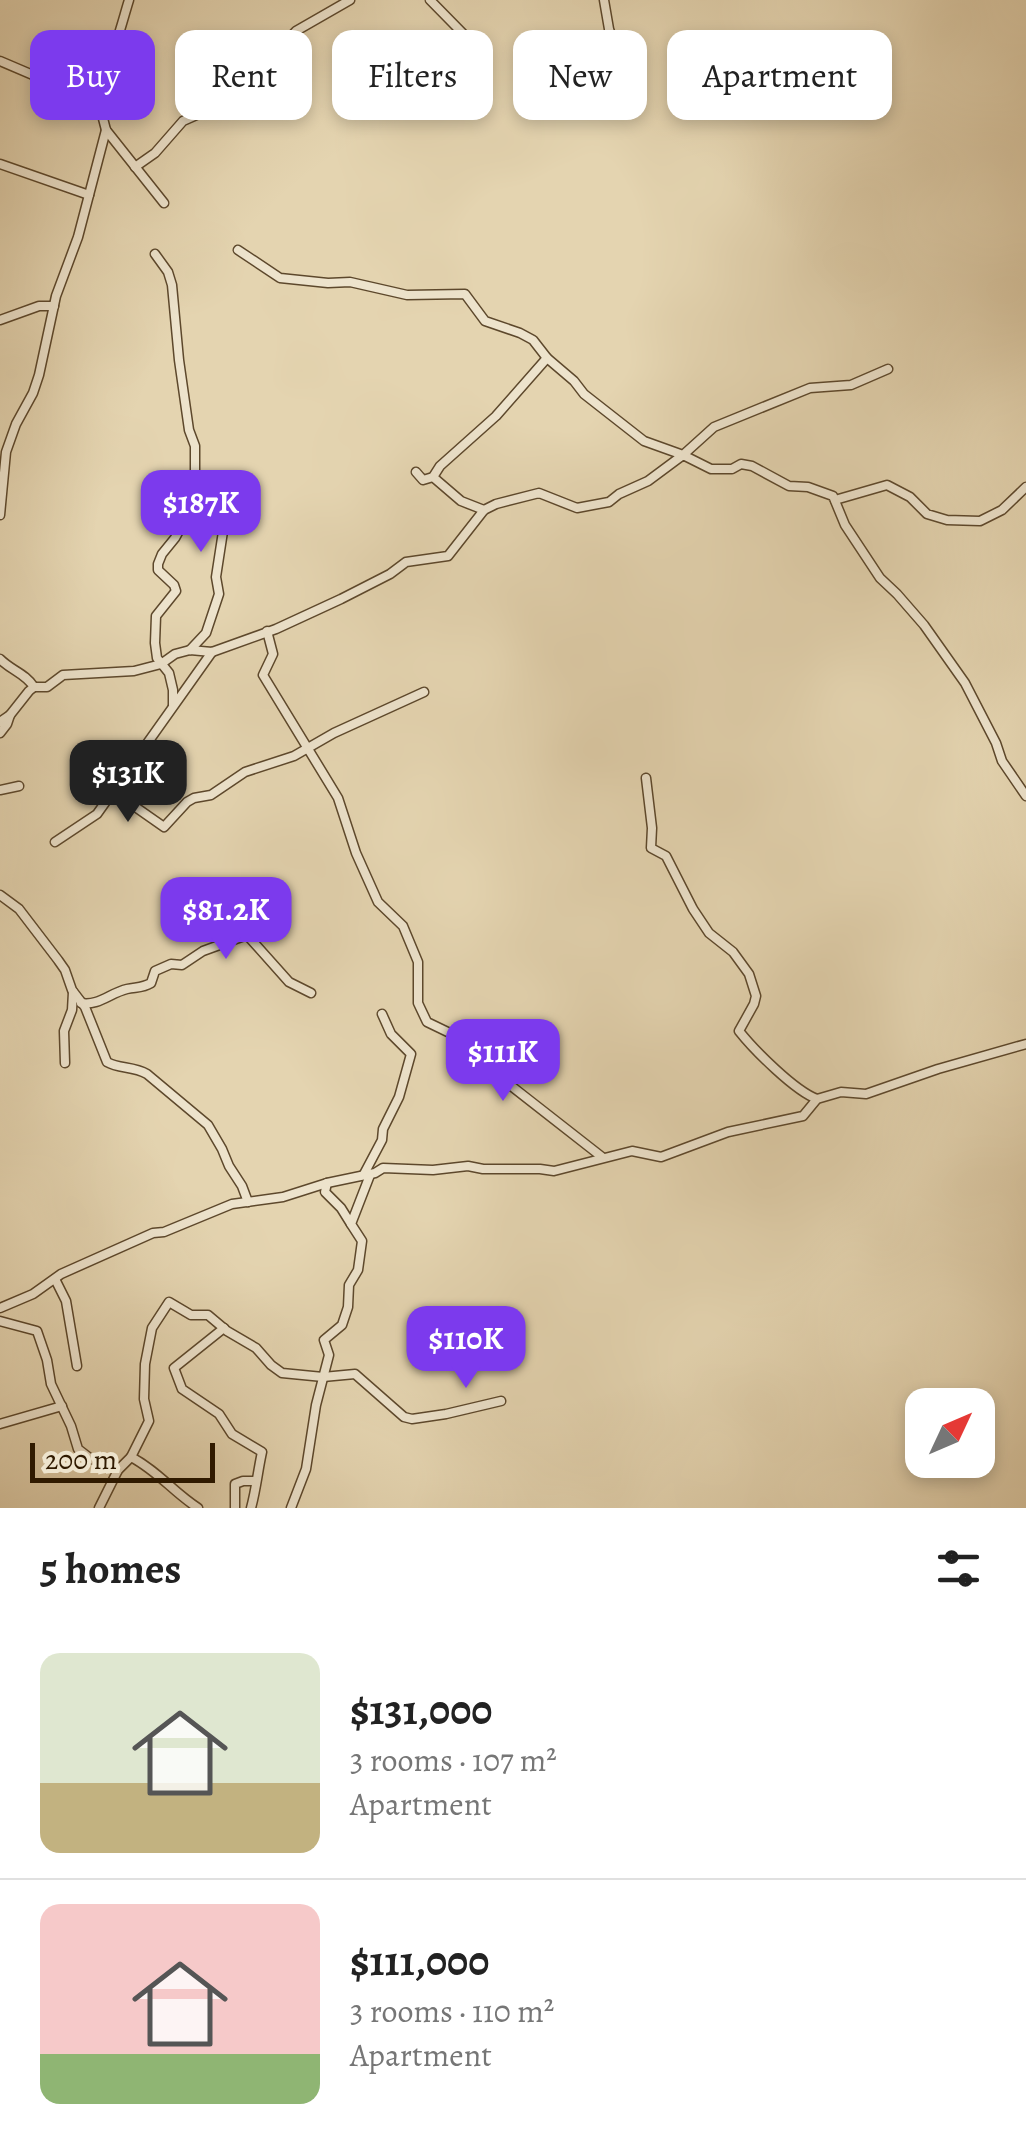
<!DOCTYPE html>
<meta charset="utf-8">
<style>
:root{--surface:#fff;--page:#f6f6f6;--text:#222;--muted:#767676;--line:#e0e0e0;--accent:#7c3aed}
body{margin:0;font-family:Alegreya,serif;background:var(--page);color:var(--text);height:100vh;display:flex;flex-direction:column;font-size:38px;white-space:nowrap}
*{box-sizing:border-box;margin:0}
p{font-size:32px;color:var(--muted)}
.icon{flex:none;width:55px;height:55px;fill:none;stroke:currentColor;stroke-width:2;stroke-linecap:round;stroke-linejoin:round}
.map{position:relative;height:1508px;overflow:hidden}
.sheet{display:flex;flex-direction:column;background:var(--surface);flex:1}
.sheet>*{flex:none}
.guide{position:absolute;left:30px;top:30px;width:968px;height:90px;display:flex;gap:20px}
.needle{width:65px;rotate:46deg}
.controls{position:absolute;left:905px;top:1388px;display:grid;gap:20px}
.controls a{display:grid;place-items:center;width:90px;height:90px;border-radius:20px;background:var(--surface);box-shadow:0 5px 15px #0003;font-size:50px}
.scale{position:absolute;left:30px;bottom:25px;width:185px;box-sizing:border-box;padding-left:10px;border:5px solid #301a00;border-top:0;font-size:28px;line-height:35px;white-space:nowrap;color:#301a00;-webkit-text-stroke:8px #ede3cc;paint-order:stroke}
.price{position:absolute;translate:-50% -85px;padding:0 22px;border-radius:20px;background:var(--accent);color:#fff;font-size:32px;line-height:65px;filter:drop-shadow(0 2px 5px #0008)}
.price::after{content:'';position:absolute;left:50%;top:60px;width:30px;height:22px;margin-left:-15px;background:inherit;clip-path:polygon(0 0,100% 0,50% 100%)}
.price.selected{background:#222;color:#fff}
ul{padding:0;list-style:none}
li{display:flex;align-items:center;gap:30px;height:250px;padding:0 40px}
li+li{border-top:2px solid var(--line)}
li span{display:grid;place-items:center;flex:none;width:280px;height:200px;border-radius:20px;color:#555}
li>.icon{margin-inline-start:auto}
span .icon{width:120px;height:120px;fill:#fffc;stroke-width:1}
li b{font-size:42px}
h2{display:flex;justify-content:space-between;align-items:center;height:120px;padding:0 40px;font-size:42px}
.pill{padding:0 35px;border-radius:20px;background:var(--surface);box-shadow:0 5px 15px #0003;font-size:35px;line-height:90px}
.pill.selected{background:var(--accent);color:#fff}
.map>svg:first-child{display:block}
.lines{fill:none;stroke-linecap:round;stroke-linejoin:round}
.minor-casing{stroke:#5d482c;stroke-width:11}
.minor{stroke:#ede3cc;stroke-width:8}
</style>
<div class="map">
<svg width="1026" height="1508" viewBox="0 0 1026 1508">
<rect width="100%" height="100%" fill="#e4d4b0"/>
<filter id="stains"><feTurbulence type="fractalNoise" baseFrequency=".002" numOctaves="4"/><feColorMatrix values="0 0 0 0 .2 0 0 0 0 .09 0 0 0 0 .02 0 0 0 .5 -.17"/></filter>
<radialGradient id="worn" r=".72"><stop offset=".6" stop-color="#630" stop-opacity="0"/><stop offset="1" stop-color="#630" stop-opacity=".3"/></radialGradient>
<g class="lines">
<defs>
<g id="minor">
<path d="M430,0L487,58"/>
<path d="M604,0L609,29L618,54"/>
<path d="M0,61L61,87L87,94C109,80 121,25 129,0"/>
<path d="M92,91L99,103L106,130L164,203"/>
<path d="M0,164L89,195"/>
<path d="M135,167L155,153L183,121L210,109L220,92L240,75L269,59L296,31L350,0"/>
<path d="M238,250L280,278L328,283L350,282L407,295L465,294L485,321L520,333L533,340L547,358L574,381L584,394L644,441L683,455L714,427L810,388L851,385L888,369"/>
<path d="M155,254L168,272L172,285L179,360L189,430L195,446V502L175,538L162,554L158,564V570L174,585L176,591L156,616L155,643L157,658L169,673L173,690V705"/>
<path d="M0,320L39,306H54"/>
<path d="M416,472L423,480L433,477L440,466L496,416L547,358"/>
<path d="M433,477L461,501L484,510"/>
<path d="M835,500L887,485L910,497L927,514L947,520L980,521L1002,510L1026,487"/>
<path d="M0,515L6,452L16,424L33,393L39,375L56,296L78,237L106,130"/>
<path d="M267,631L273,654L263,675L338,798L356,853L378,902L403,926L418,962V1003L427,1022L456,1036L482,1057L491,1060L510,1085L602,1157"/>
<path d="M190,650L206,633L219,594L216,577L224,525L216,518L217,508L201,491L198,484"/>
<path d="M0,659C12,671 25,673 34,687"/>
<path d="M0,722L10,715L29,691L34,687H47L63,675L134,671L161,664L175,654L190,650L212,652L276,629L341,599L390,574L406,562L448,556L484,510L496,504L539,493L577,508L609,502L619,494L648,481L683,455L711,469H732L741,464L752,466L789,486L808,487L833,496L845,525L880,578L897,594L924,625L965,683L996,743L1002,761L1026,796"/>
<path d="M0,733L7,724L10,715"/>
<path d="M646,778L652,828L651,848L666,856L693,909L709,933L733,952L749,974L756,996L754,1004L739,1031C754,1050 795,1091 817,1099"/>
<path d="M0,790L19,786"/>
<path d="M114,792L164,827L187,802L194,798L211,795L245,772L294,756L334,733L424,692"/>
<path d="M55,842L97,814L212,652"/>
<path d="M0,895L19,909L58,960L65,970L72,990L85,1007L107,1062C119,1069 133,1066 147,1074L208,1125L222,1149L229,1166L242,1186L248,1202"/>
<path d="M81,1003C99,1006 110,993 127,989C136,987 143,988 151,983L155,971L171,964L182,965L203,951L247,935L289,982L311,993"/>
<path d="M65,1063L64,1031L72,1010L73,992"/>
<path d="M364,1174L382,1140L383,1129L399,1097L411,1054L391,1034L382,1014"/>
<path d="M327,1183L325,1192L341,1208L351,1224"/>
<path d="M55,1279L66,1301L77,1366"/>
<path d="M0,1308L33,1294L61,1274L153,1233L164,1232L232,1204L283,1197L327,1183L375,1173L383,1168L433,1170L468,1166L483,1169H540L554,1171L632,1151L661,1157L728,1132L803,1116L817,1099L841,1092L866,1094L938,1069L1026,1044"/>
<path d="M0,1321L37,1331L47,1360L51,1384L71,1426L78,1449L91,1459L118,1470"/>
<path d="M224,1328L174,1368L182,1389L219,1414L232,1434L262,1452C258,1470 256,1490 251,1508"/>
<path d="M0,1424L62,1406"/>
<path d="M131,1457L149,1421L144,1399L145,1364L152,1328L169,1302L191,1315H208L227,1331L256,1348L271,1365L282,1373L323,1377L355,1374L404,1417L412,1419L446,1414L501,1401"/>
<path d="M99,1508L118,1470L131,1457C158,1471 173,1492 198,1508"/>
<path d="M235,1508V1484L243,1481H256"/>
<path d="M291,1508L306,1469L316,1405L329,1355L324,1340L342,1325L348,1307L349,1285L358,1270L362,1241L351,1224L370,1175"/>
</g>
</defs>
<!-- minor casing -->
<use href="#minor" class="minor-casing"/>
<!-- minor -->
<use href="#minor" class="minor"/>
</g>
<rect width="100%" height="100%" filter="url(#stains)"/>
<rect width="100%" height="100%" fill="url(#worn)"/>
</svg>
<div class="controls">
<a><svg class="needle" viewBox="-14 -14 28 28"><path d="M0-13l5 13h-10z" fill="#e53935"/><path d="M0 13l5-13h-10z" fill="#767676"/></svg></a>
</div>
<div class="scale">200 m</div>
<b class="price" style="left:201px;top:555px">$187K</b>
<b class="price selected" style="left:128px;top:825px">$131K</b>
<b class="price" style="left:226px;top:962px">$81.2K</b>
<b class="price" style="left:503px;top:1104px">$111K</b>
<b class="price" style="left:466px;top:1391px">$110K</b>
<div class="guide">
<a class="pill selected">Buy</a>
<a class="pill">Rent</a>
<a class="pill">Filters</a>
<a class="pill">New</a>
<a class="pill">Apartment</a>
</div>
</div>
<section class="sheet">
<h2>5 homes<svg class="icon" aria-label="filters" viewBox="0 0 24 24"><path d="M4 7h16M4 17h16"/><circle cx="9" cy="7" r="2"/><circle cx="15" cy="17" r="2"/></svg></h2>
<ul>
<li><span style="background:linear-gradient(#dfe7d0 65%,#c2b280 0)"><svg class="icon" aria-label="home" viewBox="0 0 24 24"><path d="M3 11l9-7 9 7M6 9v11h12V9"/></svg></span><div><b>$131,000</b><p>3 rooms · 107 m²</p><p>Apartment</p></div></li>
<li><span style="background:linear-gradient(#f6c9c9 75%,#8fb573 0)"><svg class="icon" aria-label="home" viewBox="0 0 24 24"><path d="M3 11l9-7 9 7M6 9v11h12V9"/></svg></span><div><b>$111,000</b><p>3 rooms · 110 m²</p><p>Apartment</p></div></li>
</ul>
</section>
